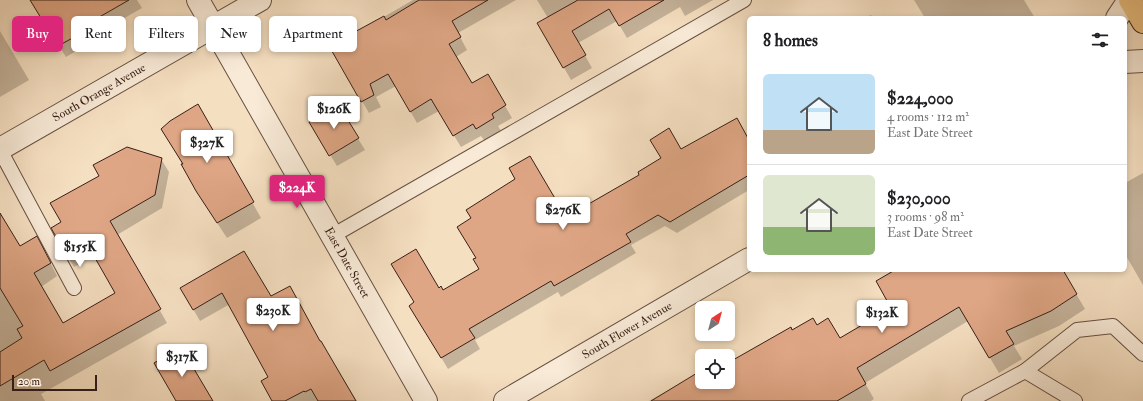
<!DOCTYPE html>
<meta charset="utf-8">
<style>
:root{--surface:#fff;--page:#f2f2f2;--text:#202124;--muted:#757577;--line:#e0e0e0;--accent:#db2777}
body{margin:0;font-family:"IM FELL Double Pica",serif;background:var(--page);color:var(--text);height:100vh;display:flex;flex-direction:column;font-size:15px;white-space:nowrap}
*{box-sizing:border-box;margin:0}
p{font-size:13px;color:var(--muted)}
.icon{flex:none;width:22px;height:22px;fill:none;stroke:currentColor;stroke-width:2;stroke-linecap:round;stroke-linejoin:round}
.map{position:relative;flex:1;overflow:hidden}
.panel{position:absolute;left:747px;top:16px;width:380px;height:256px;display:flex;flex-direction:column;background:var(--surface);border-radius:6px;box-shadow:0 2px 6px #0003}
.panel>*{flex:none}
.top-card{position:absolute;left:12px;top:16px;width:380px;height:36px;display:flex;gap:8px}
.needle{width:26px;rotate:36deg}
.buttons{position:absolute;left:695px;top:301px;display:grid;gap:8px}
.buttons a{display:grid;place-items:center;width:40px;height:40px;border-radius:6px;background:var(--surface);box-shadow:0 2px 6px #0003;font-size:20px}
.scale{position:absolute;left:12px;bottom:10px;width:85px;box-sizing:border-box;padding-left:4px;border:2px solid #382018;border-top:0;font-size:11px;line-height:14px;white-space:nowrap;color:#382018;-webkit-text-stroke:3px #f8ead7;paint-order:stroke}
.price{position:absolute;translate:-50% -34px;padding:0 9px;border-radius:4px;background:#fff;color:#222;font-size:13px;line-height:26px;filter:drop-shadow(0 1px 2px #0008)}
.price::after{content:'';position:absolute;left:50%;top:24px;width:12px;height:9px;margin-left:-6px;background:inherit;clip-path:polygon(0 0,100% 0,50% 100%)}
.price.active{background:var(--accent);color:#fff}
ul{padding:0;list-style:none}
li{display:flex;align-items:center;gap:12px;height:100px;padding:0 16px}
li+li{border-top:1px solid var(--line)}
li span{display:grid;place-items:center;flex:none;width:112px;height:80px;border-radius:6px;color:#555}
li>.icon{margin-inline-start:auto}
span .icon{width:48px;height:48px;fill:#fffc;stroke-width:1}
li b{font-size:17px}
h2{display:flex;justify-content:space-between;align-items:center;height:48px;padding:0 16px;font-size:17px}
.tag{padding:0 14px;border-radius:6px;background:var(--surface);box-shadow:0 2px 6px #0003;font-size:14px;line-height:36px}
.tag.active{background:var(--accent);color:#fff}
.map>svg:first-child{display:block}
.shadow{fill:#0003}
.building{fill:#dfa685;stroke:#382018}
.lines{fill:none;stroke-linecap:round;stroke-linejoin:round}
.lane-casing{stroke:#675042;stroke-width:16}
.street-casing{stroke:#675042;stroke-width:24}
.primary-casing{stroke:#382018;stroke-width:24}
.lane{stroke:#f8ead7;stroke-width:14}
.street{stroke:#f8ead7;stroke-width:22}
.primary{stroke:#eac080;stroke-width:22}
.labels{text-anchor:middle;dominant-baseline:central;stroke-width:3;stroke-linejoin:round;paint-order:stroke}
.street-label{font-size:12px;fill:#382018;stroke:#f8ead7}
</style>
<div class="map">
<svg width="1143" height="401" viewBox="0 0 1143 401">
<rect width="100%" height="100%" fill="#f5dfc1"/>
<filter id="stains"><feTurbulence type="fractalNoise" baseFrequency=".005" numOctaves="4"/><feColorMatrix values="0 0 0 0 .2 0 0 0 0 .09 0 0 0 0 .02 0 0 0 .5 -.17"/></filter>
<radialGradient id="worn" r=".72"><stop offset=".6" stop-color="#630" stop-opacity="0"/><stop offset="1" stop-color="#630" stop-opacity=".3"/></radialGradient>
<!-- shadow -->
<g class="shadow">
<path d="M30,0H137L142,8L81,43L83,47L66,57Z"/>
<path d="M413,0H516L458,33L467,50L456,57L472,85L487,75L512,118L498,126L501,131L484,140L481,136L461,147L439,111L417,123L396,86L376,97L381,107L369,113L330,46L349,37Z"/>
<path d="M537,0H713L685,16L680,7L627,38L617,21L578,43L592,68L571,80L539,24L548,18Z"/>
<path d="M914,0H1024L1035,18H925Z"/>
<path d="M871,15L873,18H866Z"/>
<path d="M0,31L29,80L0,97Z"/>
<path d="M198,106L261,218L227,238L206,206L171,144Z"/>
<path d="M338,106L365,150L337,166L310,122Z"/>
<path d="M749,141V190L677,233L665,226L631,245L636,253L561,297L558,292L475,340L480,349L448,369L417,317L415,303L438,289L443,291L641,176L681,150Z"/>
<path d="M119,151L161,159L169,172L162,208L117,235L167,323L41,394L45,401H0V233L19,248L44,250L57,276L41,287L63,324L116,293L94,255L74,267L66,254L62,222L101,176L95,166Z"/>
<path d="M1143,173V285L1125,254V183Z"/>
<path d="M897,270H1062L1085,309L1059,326L1014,346L1022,359L999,373L968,321L865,383L874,399L871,401H649L702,371V382H728L727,356L729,355L733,361L792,331L816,326L840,340L892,308Z"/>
<path d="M181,288L270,297L321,342L357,401H273L269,377L230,304L200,321Z"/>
</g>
<!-- building -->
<g class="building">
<path d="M30,0H129L75,31L78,35L58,46Z"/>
<path d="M419,0H488L452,21L461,37L449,44L472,83L488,74L506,105L492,114L494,118L476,129L473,124L453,136L431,99L410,112L388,74L370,84L374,95L361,102L329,46L384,16L386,20Z"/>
<path d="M578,0H664L619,26L609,9L572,31L586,55L563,68L537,23Z"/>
<path d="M198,104L254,202L217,223L196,191L181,164H183L161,129L170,121Z"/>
<path d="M338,104L359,138L329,156L309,122Z"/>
<path d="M737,118L749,140V175L670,222L658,215L626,234L631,242L554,286L551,281L469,329L475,338L441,358L409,306L414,302L391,264L416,249L439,288L441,286L443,290L479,269L473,259L476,258L457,227L471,218L466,210L515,179L509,168L530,156L566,217L639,175L638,172L661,158L650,140L669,128L681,149Z"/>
<path d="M127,147L162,158L155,195L110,221L161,309L50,371L44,360L0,386V352L22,338L17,329L23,326L0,288V213L20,246L37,236L51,263L34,273L63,323L115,293L86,242L66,254L51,228L61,222L50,203L99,176L93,165Z"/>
<path d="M244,251L271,296L290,286L320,341H321L356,401H318L311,389L305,392L304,391L285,401H272L261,381L268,377L222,293L193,310L180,288Z"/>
<path d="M895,270H1063L1077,294L1051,311L1006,331L1014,344L989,358L959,307L857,368L866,384L837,401H651L702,370V382H728V356H726L729,354L733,360L791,327L792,330L813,318L817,325L828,318L840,338L891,308L876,281Z"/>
<path d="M181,347L213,401H176L154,363Z"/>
</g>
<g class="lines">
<defs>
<g id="lane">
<path d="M0,150L74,288"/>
<path d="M332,236L744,0"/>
<path d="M1025,371L1077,330L1113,326L1143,354"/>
<path d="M969,401L1025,371L1075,401"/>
</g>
<g id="street">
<path id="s1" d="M198,0L426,401"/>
<path d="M1117,18L1129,0"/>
<path d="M1125,62L1143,61"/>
<path id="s2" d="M0,149L260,0"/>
<path id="s3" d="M505,401L749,259"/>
</g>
<path id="primary" d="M1130,0L1143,22"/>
</defs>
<!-- lane casing -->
<use href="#lane" class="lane-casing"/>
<!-- street casing -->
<use href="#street" class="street-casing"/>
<!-- primary casing -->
<use href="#primary" class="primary-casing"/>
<!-- lane -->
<use href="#lane" class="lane"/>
<!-- street -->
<use href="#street" class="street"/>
<!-- primary -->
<use href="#primary" class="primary"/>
</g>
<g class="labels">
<!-- street labels -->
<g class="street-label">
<text stroke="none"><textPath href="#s2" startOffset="114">South Orange Avenue</textPath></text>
<text stroke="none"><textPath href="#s1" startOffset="302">East Date Street</textPath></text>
<text stroke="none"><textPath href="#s3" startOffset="141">South Flower Avenue</textPath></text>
</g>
</g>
<rect width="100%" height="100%" filter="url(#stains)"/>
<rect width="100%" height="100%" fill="url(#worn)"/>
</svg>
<div class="buttons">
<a><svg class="needle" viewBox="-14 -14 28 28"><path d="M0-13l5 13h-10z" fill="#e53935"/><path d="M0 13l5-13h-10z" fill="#757577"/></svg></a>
<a><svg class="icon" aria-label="locate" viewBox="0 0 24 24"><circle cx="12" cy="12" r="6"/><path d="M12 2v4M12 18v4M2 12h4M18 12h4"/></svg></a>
</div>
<div class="scale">20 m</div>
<b class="price" style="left:334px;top:130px">$126K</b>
<b class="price" style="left:207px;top:164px">$327K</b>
<b class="price active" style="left:297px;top:209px">$224K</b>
<b class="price" style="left:563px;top:231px">$276K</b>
<b class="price" style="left:80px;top:268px">$155K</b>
<b class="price" style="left:273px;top:332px">$230K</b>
<b class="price" style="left:882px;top:334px">$132K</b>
<b class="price" style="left:182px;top:378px">$317K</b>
<div class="top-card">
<a class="tag active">Buy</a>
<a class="tag">Rent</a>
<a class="tag">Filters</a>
<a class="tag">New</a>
<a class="tag">Apartment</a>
</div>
<section class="panel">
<h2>8 homes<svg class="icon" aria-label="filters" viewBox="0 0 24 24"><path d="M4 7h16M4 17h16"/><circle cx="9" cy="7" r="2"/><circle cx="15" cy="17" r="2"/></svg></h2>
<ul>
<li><span style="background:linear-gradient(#bfe0f5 70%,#b9a48a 0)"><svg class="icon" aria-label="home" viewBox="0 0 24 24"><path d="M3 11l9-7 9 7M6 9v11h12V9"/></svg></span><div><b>$224,000</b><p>4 rooms · 112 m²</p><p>East Date Street</p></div></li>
<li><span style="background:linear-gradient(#dfe7d0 65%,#8fb573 0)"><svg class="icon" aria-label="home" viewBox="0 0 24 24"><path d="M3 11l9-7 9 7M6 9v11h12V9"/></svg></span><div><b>$230,000</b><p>3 rooms · 98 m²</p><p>East Date Street</p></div></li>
</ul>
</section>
</div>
